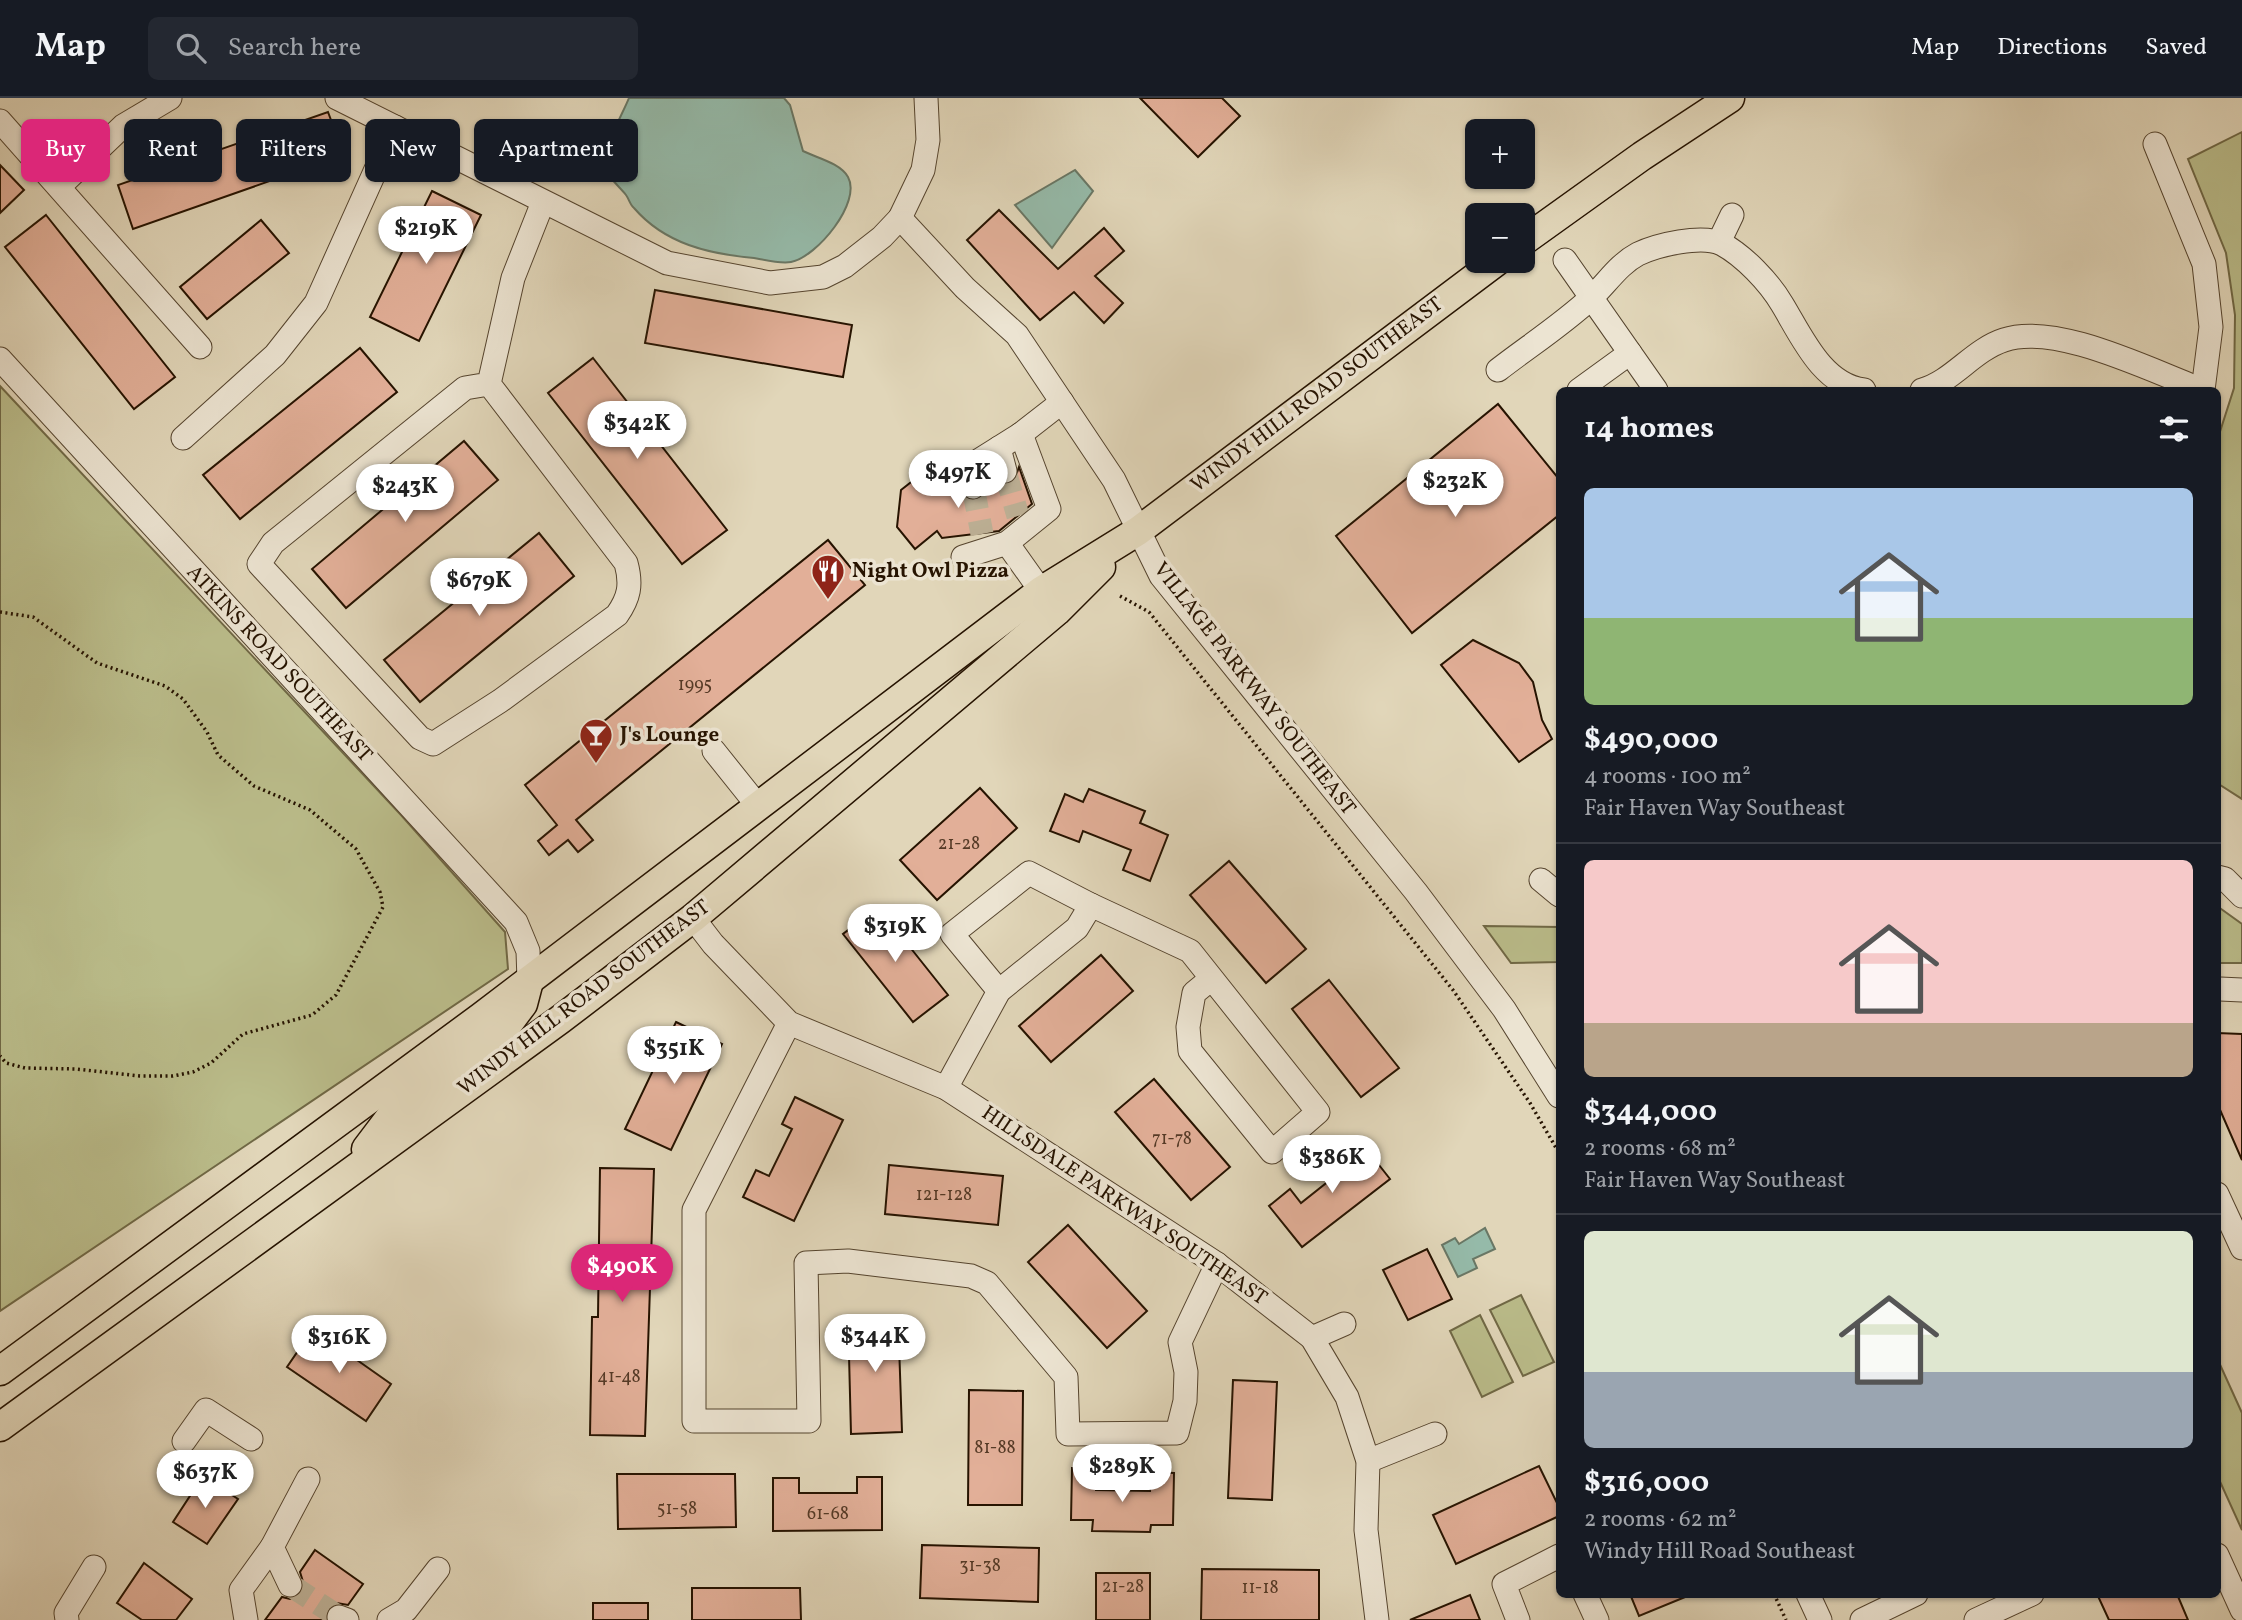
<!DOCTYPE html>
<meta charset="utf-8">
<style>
:root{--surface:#171b24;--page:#242831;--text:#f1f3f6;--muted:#9ea1a6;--line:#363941;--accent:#db2777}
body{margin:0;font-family:Vollkorn,serif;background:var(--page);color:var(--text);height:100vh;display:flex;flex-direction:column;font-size:26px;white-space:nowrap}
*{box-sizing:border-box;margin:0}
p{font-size:23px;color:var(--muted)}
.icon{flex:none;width:38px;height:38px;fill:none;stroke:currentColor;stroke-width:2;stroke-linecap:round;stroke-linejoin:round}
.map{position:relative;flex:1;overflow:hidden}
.panel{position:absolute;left:1556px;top:289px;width:665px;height:1211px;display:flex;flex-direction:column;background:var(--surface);border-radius:10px;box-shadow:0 2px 5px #0004}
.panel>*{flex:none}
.top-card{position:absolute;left:21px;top:21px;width:665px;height:63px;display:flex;gap:14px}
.controls{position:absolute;left:1465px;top:21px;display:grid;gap:14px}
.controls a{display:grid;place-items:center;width:70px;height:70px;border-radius:10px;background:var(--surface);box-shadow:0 2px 5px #0004;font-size:35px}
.price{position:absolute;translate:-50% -60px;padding:0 16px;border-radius:24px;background:#fff;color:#222;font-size:23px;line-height:46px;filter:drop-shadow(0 2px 4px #0008)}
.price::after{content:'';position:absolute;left:50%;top:42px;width:21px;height:16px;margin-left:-10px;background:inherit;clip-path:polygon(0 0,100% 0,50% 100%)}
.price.current{background:var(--accent);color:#fff}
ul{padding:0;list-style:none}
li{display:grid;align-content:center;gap:14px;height:371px;padding:0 28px}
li+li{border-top:2px solid var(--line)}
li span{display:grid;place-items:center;height:217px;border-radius:10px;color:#555}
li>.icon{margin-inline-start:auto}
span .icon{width:126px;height:126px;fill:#fffc;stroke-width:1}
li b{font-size:30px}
h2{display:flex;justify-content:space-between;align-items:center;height:84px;padding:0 28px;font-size:30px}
.tag{padding:0 24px;border-radius:10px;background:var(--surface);box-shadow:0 2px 5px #0004;font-size:24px;line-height:63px}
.tag.current{background:var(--accent);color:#fff}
header{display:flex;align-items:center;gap:42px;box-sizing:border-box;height:98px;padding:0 35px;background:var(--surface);border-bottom:2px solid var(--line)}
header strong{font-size:33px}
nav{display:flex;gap:38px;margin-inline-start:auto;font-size:24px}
.search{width:490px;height:63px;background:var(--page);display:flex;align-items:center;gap:18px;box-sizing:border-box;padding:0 24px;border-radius:10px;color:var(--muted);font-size:26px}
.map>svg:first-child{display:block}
.green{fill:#babc8a;stroke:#706845;stroke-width:2}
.water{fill:#95baa9;stroke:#697765;stroke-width:2}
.building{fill:#e2af98;stroke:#261300;stroke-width:2}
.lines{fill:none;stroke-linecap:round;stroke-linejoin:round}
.minor-tunnel{stroke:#bcaf94;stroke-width:23;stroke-dasharray:23 11;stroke-linecap:butt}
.minor-casing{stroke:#55442e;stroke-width:25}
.major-casing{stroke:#261300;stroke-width:31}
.path{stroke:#261300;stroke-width:3.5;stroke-dasharray:2 3.5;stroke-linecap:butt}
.minor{stroke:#ece4d2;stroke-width:23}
.major{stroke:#e1d6b9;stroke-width:28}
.labels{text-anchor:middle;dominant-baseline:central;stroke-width:7;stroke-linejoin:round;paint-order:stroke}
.number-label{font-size:18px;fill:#553a26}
.street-label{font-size:21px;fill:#261300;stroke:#ece4d2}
.poi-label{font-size:21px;font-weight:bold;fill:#261300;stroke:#ece4d2;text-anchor:start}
</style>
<header>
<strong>Map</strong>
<div class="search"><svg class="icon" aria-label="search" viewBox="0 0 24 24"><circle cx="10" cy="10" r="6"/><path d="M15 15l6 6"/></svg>Search here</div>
<nav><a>Map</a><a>Directions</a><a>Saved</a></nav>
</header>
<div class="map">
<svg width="2242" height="1522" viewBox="0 0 2242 1522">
<rect width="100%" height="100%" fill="#e1d6b9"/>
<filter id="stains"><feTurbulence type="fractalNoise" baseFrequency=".00286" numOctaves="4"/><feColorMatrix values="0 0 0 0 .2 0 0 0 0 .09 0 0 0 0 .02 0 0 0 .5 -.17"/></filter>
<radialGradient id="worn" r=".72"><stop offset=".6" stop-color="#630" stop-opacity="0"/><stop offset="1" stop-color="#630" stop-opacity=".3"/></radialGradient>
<!-- green -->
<g class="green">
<path d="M2242,34V701L2217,685V343L2234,290L2235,217L2226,155L2188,61Z"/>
<path d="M0,288L401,717L505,834L508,871L0,1213Z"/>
<path d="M2217,808L2242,826V865H2217Z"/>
<path d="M1484,828L1559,829V864L1511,865Z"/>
<path d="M1521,1197L1554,1264L1523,1278L1490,1212Z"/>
<path d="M1480,1217L1513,1284L1482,1299L1450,1233Z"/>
<path d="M2217,1260L2242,1315V1432L2217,1377Z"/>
</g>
<!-- water -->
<g class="water">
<path d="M629,0H784L790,7L803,53C817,60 840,65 848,79C862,104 817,159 791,164C780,166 765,162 754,160C709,156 665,146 634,110C630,107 629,101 626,97C619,88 609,81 607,71C602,49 621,20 629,0Z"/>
<path d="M1075,72L1093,93L1052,150L1015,107Z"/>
<path d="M1485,1130L1495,1151L1473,1161L1477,1170L1458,1179L1442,1147L1455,1140L1459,1146Z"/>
</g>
<!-- building -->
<g class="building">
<path d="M1140,0H1222L1240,18L1198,59Z"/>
<path d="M328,14L344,57L133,131L118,87Z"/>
<path d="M0,67L24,92L0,115Z"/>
<path d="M432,93L481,117L419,243L370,219Z"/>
<path d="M999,112L1058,171L1104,130L1124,153L1095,178L1123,205L1104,225L1074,194L1040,222L967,142Z"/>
<path d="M46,117L175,279L134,311L5,149Z"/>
<path d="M261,122L289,155L207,221L180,189Z"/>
<path d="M655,192L852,227L843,279L645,245Z"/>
<path d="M360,250L397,294L240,421L203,377Z"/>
<path d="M593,260L727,432L682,466L548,295Z"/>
<path d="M1498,306L1559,381V417L1412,535L1336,438Z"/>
<path d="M464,343L498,382L346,510L312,471Z"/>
<path d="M1019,369L1032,406L999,433L942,440L937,433L915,451L897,429L901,392L924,374L939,393L959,391L962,398L974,403L982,400L987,388L994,382L1002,387L1014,383Z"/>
<path d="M539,435L574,478L420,604L384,562Z"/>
<path d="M828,442L865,487L576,722L593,742L578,754L568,742L549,757L538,743L557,727L525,687Z"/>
<path d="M1473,542L1519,565L1533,584L1542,622L1552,641L1519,664L1441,567Z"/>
<path d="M980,690L1017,730L937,802L900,762Z"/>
<path d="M1089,691L1145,713L1140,725L1168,737L1150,783L1123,772L1131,752L1083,733L1079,744L1050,733L1065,696L1083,704Z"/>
<path d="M1229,763L1306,851L1266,885L1190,797Z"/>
<path d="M878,809L948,897L913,924L843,836Z"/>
<path d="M1101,857L1133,893L1051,964L1019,928Z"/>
<path d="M1329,882L1399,970L1361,999L1292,911Z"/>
<path d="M676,924L722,946L671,1052L625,1031Z"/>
<path d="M2217,935L2242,936V1062L2217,1005Z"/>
<path d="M1154,981L1230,1069L1191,1102L1115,1014Z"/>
<path d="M795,999L843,1022L794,1123L743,1099L756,1072L769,1078L792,1031L782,1026Z"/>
<path d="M1357,1039L1390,1081L1302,1149L1269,1108L1290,1091L1301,1105L1335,1078L1333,1075L1344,1067L1336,1056Z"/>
<path d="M889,1067L1003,1078L998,1127L885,1116Z"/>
<path d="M600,1070L654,1071L645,1338L590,1337L592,1219H598Z"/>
<path d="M1068,1127L1147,1213L1107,1250L1028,1164Z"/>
<path d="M1427,1151L1452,1201L1408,1222L1383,1172Z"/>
<path d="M898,1217L902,1334L851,1336L848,1218Z"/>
<path d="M313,1231L391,1286L366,1323L287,1269Z"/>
<path d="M1233,1282L1277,1284L1272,1402L1228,1400Z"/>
<path d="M969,1292L1023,1293L1022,1407H968Z"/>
<path d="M1539,1368L1559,1409V1418L1456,1466L1433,1417Z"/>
<path d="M1072,1370L1096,1371V1392L1150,1393V1374L1174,1375L1173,1427H1151L1150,1434L1092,1433L1093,1422H1071Z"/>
<path d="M617,1376H735L736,1429L618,1431Z"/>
<path d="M203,1378L238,1401L207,1446L173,1424Z"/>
<path d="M857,1379H882V1432L773,1433V1380H799V1395H857Z"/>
<path d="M922,1447L1039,1450L1038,1504L920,1500Z"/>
<path d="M315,1452L363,1486L348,1507L337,1505L330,1509L325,1522H265L282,1499L290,1501L301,1495L304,1487L300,1474Z"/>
<path d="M144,1465L192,1501L176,1522H142L117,1505Z"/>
<path d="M1202,1471L1319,1472V1522H1201Z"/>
<rect x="1096" y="1475" width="54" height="47"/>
<path d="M692,1490H800L801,1522H692Z"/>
<path d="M1630,1496H1690V1497L1639,1518Z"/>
<path d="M2097,1496H2177L2188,1522H2109Z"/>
<path d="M1470,1497L1480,1522H1410Z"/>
<rect x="593" y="1505" width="55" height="17"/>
</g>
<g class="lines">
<!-- minor-tunnel -->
<g class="minor-tunnel">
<path d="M1005,373L1018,418"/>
<path d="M973,389L982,436"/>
<path d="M290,1487L339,1519"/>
</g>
<defs>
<g id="minor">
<path d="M337,0L667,165L770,185L823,179L845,168L882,139L900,120L923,72L928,42L926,0"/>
<path d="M0,23L200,249"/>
<path d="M2155,46L2204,166L2211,229L2203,292"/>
<path d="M60,88L123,28L170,0"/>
<path d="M900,120L965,190L1017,237L1114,382L1161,478L1416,794L1504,911L1559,998"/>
<path d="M1719,144L1732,117"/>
<path d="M1565,162L1656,292"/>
<path d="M0,261L516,824L528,853L529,883"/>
<path d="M1498,272C1529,248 1563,226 1591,200C1607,185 1619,166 1638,156C1657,147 1702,136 1722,146C1744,158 1769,184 1782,206C1801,237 1822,287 1864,292"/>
<path d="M489,286L626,465C632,487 629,500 617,517L500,603L433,646L420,640L259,466L273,445L465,290L489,286L513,180L543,104"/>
<path d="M1579,292L1630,255"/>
<path d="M1922,292C1952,284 1973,252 2004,242C2056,224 2151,273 2203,292"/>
<path d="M183,340L275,257L316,205L395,29"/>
<path d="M999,350L1005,373"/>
<path d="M973,389L970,368L1021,336L1062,304"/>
<path d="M1007,445L1041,493"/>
<path d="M963,459L1007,445L1049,411L1021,336"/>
<path d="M714,653L758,708"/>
<path d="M2217,779L2225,781L2242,798"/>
<path d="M1541,782L1559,797"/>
<path d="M693,820L713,846L789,925L946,990L1217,1166L1312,1240L1347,1299L1368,1363L1366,1432L1377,1522"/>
<path d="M2220,891L2242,892"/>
<path d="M999,893L952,836L1029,775L1091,807"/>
<path d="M789,925L694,1112V1323H809L806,1165L848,1163L971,1178L987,1185L1066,1279L1068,1336L1177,1335L1185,1303L1186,1274L1180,1244L1217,1166"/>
<path d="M946,990L999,893L1077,830L1091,807L1190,853L1318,1014L1272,1054L1190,953L1188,929L1194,895L1211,881"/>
<path d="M2217,1096L2242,1150"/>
<path d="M1312,1240L1344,1226"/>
<path d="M184,1343L206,1312L251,1341"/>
<path d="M1368,1363L1435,1336"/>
<path d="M2217,1457L2242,1512"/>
<path d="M290,1487L272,1449L308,1381"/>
<path d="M1585,1496L1597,1522"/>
<path d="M1808,1496L1820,1522"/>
<path d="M339,1519L347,1522"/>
<path d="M67,1522L66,1515L94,1469"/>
<path d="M246,1522L241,1492L272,1449"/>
<path d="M389,1522L406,1512L438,1471"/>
<path d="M1518,1522L1504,1486L1559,1458"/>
<path d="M1862,1522L1916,1496"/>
<path d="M1976,1522L2032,1496"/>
</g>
<g id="major">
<path d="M1522,144L1642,58L1730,0"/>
<path d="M366,1051L397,1010L508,926L523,906L529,883"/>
<path d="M0,1273L481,919L1041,493L1138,433L1497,163"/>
<path d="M0,1329L561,921L693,820L1057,513L1101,469"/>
</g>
</defs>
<!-- minor casing -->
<use href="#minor" class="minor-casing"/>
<!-- major casing -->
<use href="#major" class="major-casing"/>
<!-- path -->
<g class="path">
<path d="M1120,498L1149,514L1453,892L1530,1005L1559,1055"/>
<path d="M0,514L33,519L97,565L165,588L183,601L207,634L218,657L254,688L310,712L356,751L380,794L383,809L336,897L312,917L243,936L211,965L193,974L173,978H140L76,971L25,970L6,965L0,958"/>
<path d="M1774,1496L1786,1522"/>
</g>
<!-- minor -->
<use href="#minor" class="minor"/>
<!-- major -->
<use href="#major" class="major"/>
</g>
<!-- icons -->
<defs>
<symbol id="restaurant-pin" viewBox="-11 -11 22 30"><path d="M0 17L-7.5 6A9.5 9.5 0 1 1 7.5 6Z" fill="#8f2418" stroke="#ece4d2"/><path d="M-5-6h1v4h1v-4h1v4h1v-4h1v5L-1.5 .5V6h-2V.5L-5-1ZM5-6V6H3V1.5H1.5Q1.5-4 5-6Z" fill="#fff"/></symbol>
<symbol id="bar-pin" viewBox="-11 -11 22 30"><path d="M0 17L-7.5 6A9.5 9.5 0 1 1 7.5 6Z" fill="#8f2418" stroke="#ece4d2"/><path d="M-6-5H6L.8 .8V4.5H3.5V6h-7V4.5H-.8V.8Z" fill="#fff"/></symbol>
</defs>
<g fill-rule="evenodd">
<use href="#restaurant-pin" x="809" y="454" width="38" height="52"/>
<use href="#bar-pin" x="577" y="618" width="38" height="52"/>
</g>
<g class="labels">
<!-- number labels -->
<g class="number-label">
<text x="695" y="587">1995</text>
<text x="959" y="746">21-28</text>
<text x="1172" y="1041">71-78</text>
<text x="944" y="1097">121-128</text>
<text x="619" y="1279">41-48</text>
<text x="995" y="1350">81-88</text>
<text x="677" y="1411">51-58</text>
<text x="828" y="1416">61-68</text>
<text x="980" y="1468">31-38</text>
<text x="1123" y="1489">21-28</text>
<text x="1260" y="1490">11-18</text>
</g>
<!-- street labels -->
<g class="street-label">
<text transform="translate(1317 297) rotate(-37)">WINDY HILL ROAD SOUTHEAST</text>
<text transform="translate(279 566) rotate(47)">ATKINS ROAD SOUTHEAST</text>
<text transform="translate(1254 591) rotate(52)">VILLAGE PARKWAY SOUTHEAST</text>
<text transform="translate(584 900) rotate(-37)">WINDY HILL ROAD SOUTHEAST</text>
<text transform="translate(1124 1108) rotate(34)">HILLSDALE PARKWAY SOUTHEAST</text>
</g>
<!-- poi labels -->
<g class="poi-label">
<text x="852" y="473">Night Owl Pizza</text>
<text x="620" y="637">J's Lounge</text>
</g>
</g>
<rect width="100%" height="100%" filter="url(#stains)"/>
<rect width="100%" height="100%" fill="url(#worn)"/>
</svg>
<div class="controls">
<a>+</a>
<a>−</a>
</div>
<b class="price" style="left:426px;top:168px">$219K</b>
<b class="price" style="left:637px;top:363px">$342K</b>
<b class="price" style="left:958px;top:412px">$497K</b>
<b class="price" style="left:1455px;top:421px">$232K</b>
<b class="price" style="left:405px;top:426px">$243K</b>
<b class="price" style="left:479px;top:520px">$679K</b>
<b class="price" style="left:895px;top:866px">$319K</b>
<b class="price" style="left:674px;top:988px">$351K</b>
<b class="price" style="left:1332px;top:1097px">$386K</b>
<b class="price current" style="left:622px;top:1206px">$490K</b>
<b class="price" style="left:875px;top:1276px">$344K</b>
<b class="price" style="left:339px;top:1277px">$316K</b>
<b class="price" style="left:1122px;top:1406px">$289K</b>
<b class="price" style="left:205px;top:1412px">$637K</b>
<div class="top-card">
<a class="tag current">Buy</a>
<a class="tag">Rent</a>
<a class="tag">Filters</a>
<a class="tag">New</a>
<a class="tag">Apartment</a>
</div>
<section class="panel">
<h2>14 homes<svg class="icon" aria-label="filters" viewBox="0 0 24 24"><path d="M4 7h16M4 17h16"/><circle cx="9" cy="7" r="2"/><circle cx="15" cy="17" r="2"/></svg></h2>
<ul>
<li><span style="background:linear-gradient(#a9c7e8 60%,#8fb573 0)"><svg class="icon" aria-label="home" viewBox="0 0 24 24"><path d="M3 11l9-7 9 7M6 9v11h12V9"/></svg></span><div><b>$490,000</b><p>4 rooms · 100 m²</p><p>Fair Haven Way Southeast</p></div></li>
<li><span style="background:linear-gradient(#f6c9c9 75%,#b9a48a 0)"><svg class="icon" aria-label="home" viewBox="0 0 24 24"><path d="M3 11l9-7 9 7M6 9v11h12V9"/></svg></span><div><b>$344,000</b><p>2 rooms · 68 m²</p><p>Fair Haven Way Southeast</p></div></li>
<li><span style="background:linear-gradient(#dfe7d0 65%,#9aa5b1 0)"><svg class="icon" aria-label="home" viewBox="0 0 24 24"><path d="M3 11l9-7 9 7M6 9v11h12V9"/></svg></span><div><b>$316,000</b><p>2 rooms · 62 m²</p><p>Windy Hill Road Southeast</p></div></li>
</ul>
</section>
</div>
